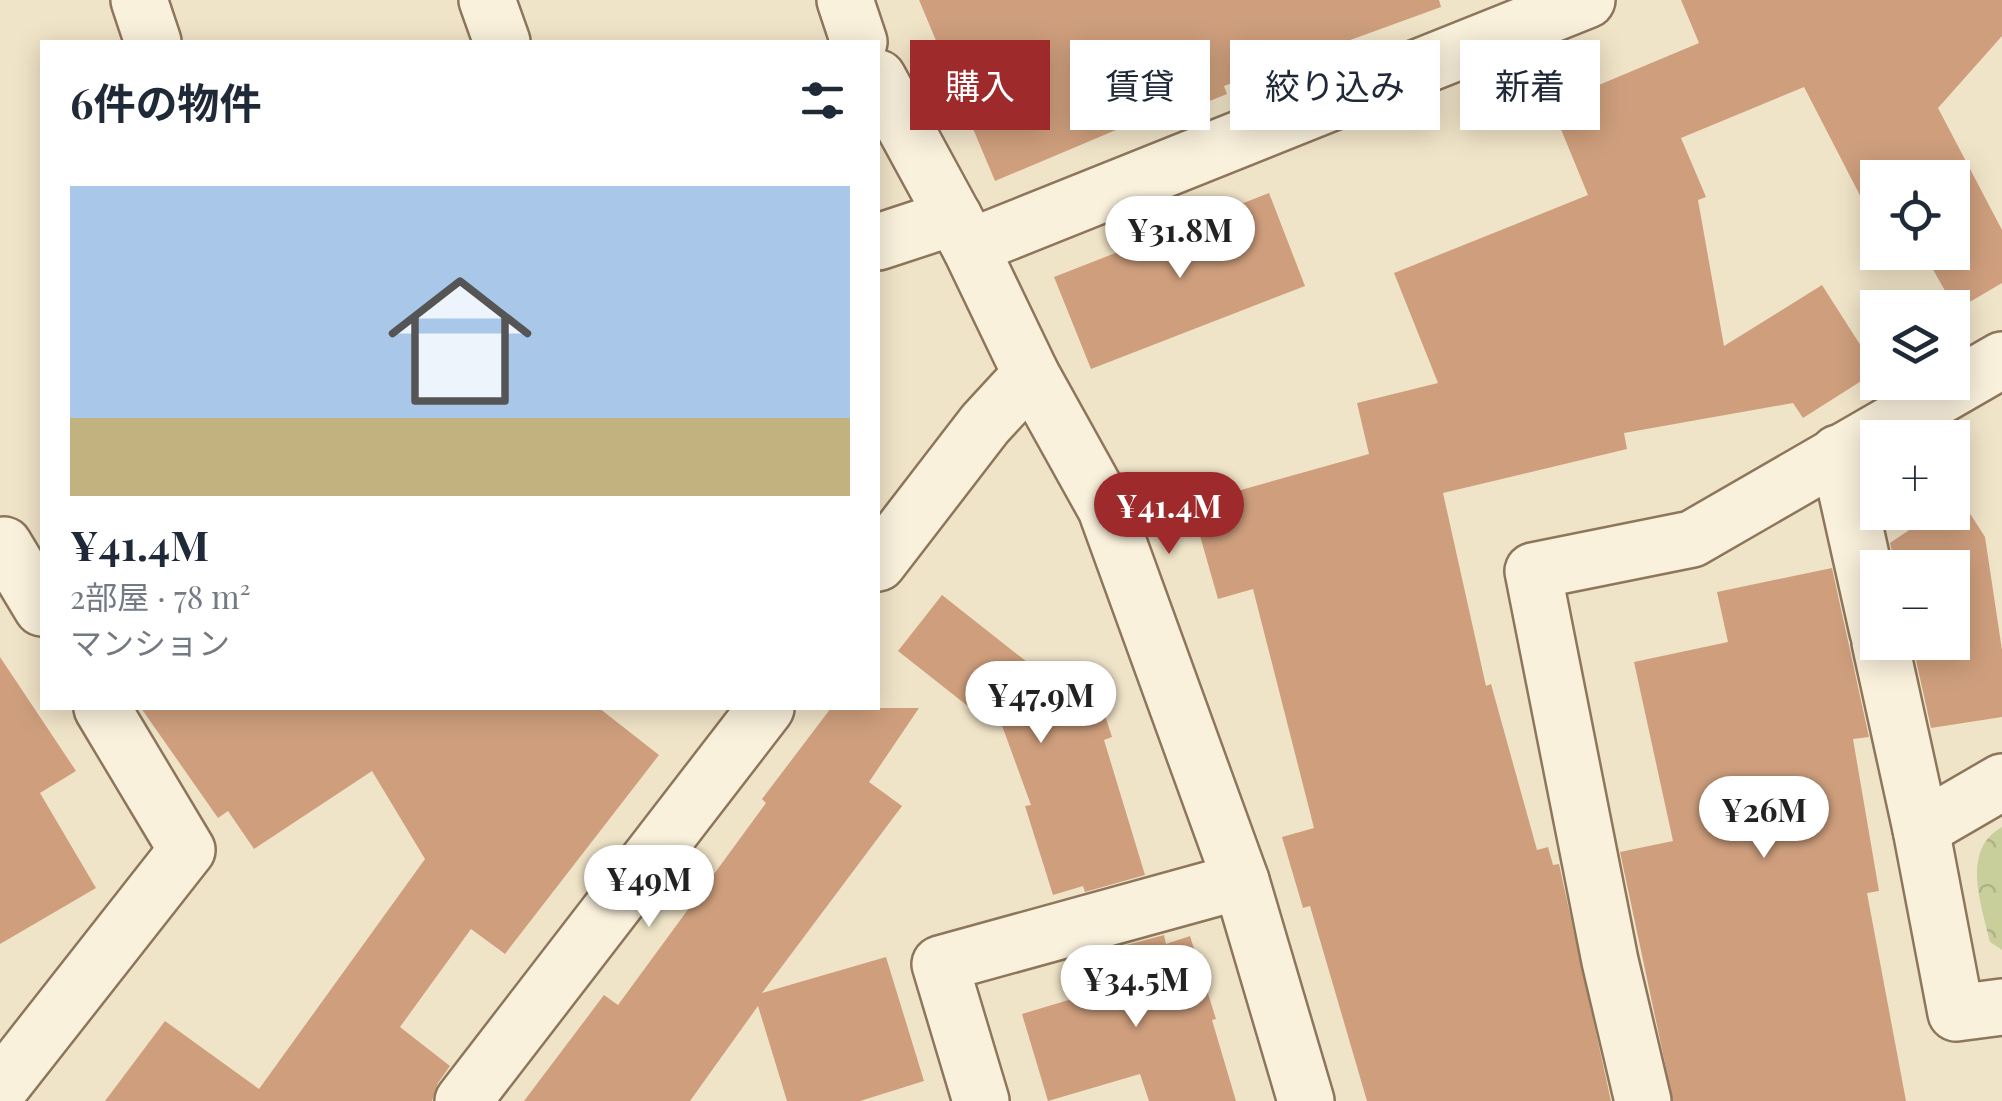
<!DOCTYPE html>
<html lang="ja">
<meta charset="utf-8">
<style>
:root{--surface:#fff;--page:#f6f6f7;--text:#1f2937;--muted:#747a83;--line:#e0e1e3;--accent:#9e2a2b}
body{margin:0;font-family:"Playfair Display","Noto Sans JP",serif;background:var(--page);color:var(--text);height:100vh;display:flex;flex-direction:column;font-size:38px;white-space:nowrap}
*{box-sizing:border-box;margin:0}
p{font-size:32px;color:var(--muted)}
.icon{flex:none;width:55px;height:55px;fill:none;stroke:currentColor;stroke-width:2;stroke-linecap:round;stroke-linejoin:round}
.map{position:relative;flex:1;overflow:hidden}
.drawer{position:absolute;left:40px;top:40px;width:840px;height:670px;display:flex;flex-direction:column;background:var(--surface);border-radius:0px;box-shadow:0 5px 25px #0003}
.drawer>*{flex:none}
.hud{position:absolute;left:910px;top:40px;width:940px;height:90px;display:flex;gap:20px}
.fabs{position:absolute;left:1860px;top:160px;display:grid;gap:20px}
.fabs a{display:grid;place-items:center;width:110px;height:110px;border-radius:0px;background:var(--surface);box-shadow:0 5px 25px #0003;font-size:50px}
.price{position:absolute;translate:-50% -85px;padding:0 22px;border-radius:35px;background:#fff;color:#222;font-size:32px;line-height:65px;filter:drop-shadow(0 2px 5px #0008)}
.price::after{content:'';position:absolute;left:50%;top:60px;width:30px;height:22px;margin-left:-15px;background:inherit;clip-path:polygon(0 0,100% 0,50% 100%)}
.price.active{background:var(--accent);color:#fff}
ul{padding:0;list-style:none}
li{display:grid;align-content:center;gap:20px;height:530px;padding:0 30px}
li+li{border-top:2px solid var(--line)}
li span{display:grid;place-items:center;height:310px;border-radius:0px;color:#555}
li>.icon{margin-inline-start:auto}
span .icon{width:180px;height:180px;fill:#fffc;stroke-width:1}
li b{font-size:42px}
h2{display:flex;justify-content:space-between;align-items:center;height:120px;padding:0 30px;font-size:42px}
.pill{padding:0 35px;border-radius:0px;background:var(--surface);box-shadow:0 5px 25px #0003;font-size:35px;line-height:90px}
.pill.active{background:var(--accent);color:#fff}
.map>svg:first-child{display:block}
.forest{fill:url(#forest-crowns)}
.building{fill:#cf9f7d}
.lines{fill:none;stroke-linecap:round;stroke-linejoin:round}
.street-casing{stroke:#8d765c;stroke-width:60}
.street{stroke:#faf1dc;stroke-width:55}
</style>
<div class="map">
<svg width="2002" height="1101" viewBox="0 0 2002 1101">
<defs>
<pattern id="forest-crowns" width="20" height="18" patternUnits="userSpaceOnUse" patternTransform="scale(2.5)"><rect width="20" height="18" fill="#c9cf9b"/><path d="M2 6a3 3 0 1 1 6 0M12 15a3 3 0 1 1 6 0" fill="none" stroke="#aeb285"/></pattern>
</defs>
<rect width="100%" height="100%" fill="#f0e4c8"/>
<!-- forest -->
<path class="forest" d="M2002,827V950L1990,942C1982,905 1960,850 2002,827Z"/>
<!-- building -->
<g class="building">
<path d="M919,0H1439L1441,7L1224,86L1227,94L1145,127L1142,119L995,181Z"/>
<path d="M1681,0H2002V36L1938,108L2002,230V283L1956,310L1923,252H1952V178H1878V203L1867,209L1804,87L1681,138L1706,197L1698,200L1724,346L1822,285L1877,371L1803,418L1793,403L1624,433L1627,449L1443,493L1486,686L1491,684L1537,850L1548,847L1553,865L1559,864L1611,1101H1367L1310,906L1303,908L1282,837L1314,828L1253,589L1218,599L1191,504L1369,454L1357,403L1438,383L1394,273L1588,195L1551,105L1699,43Z"/>
<path d="M1269,193L1305,286L1091,369L1054,277Z"/>
<path d="M1936,512H1969L1985,537L2002,650V717L1931,728L1912,642H1952V568H1896L1890,543Z"/>
<path d="M1832,568L1869,737L1853,739L1879,891L1867,893L1906,1101H1673L1620,852L1673,841L1634,662L1728,642L1717,592Z"/>
<path d="M942,595L1046,677L1088,663L1112,737L1104,740L1145,875L1085,892L1083,886L1053,895L1025,806L1031,805L989,690L974,711L898,651Z"/>
<path d="M0,657L76,771L40,793L96,888L0,944Z"/>
<path d="M141,708H599L659,755L505,954L471,929L400,1027L450,1066L438,1083L432,1101H105L165,1021L259,1089L425,859L372,771L254,849L228,811L218,818Z"/>
<path d="M831,708H919L869,782L902,806L762,993L886,957L924,1081L860,1101H787L758,1006L690,1101H524L604,995L618,1005L766,803L762,799Z"/>
<path d="M1164,935L1166,944L1190,936L1216,1019L1212,1020L1236,1101H1149L1140,1074L1048,1101L1022,1014L1115,986L1104,951Z"/>
</g>
<g class="lines">
<defs>
<g id="street">
<path d="M139,0L153,42"/>
<path d="M487,0L502,42"/>
<path d="M845,0L859,42"/>
<path d="M878,78L970,247L1031,374L1106,509L1241,881L1306,1101"/>
<path d="M878,242L954,217"/>
<path d="M970,247L1587,0"/>
<path d="M1838,453L1878,632"/>
<path d="M4,545L42,608"/>
<path d="M878,563L985,424L1031,374"/>
<path d="M1880,642L1921,829L1956,1013L2002,1007"/>
<path d="M1921,829L2002,782"/>
<path d="M0,1088L187,850L102,708"/>
<path d="M463,1101L766,708"/>
<path d="M981,1101L940,964L1241,881"/>
<path d="M1643,1101L1610,961L1533,571L1692,539L2002,360"/>
</g>
</defs>
<!-- street casing -->
<use href="#street" class="street-casing"/>
<!-- street -->
<use href="#street" class="street"/>
</g>
</svg>
<div class="fabs">
<a><svg class="icon" aria-label="locate" viewBox="0 0 24 24"><circle cx="12" cy="12" r="6"/><path d="M12 2v4M12 18v4M2 12h4M18 12h4"/></svg></a>
<a><svg class="icon" aria-label="layers" viewBox="0 0 24 24"><path d="M12 4l9 5-9 5-9-5zM3 14l9 5 9-5"/></svg></a>
<a>+</a>
<a>−</a>
</div>
<b class="price" style="left:1180px;top:281px">¥31.8M</b>
<b class="price active" style="left:1169px;top:557px">¥41.4M</b>
<b class="price" style="left:1041px;top:746px">¥47.9M</b>
<b class="price" style="left:1764px;top:861px">¥26M</b>
<b class="price" style="left:649px;top:930px">¥49M</b>
<b class="price" style="left:1136px;top:1030px">¥34.5M</b>
<div class="hud">
<a class="pill active">購入</a>
<a class="pill">賃貸</a>
<a class="pill">絞り込み</a>
<a class="pill">新着</a>
</div>
<section class="drawer">
<h2>6件の物件<svg class="icon" aria-label="filters" viewBox="0 0 24 24"><path d="M4 7h16M4 17h16"/><circle cx="9" cy="7" r="2"/><circle cx="15" cy="17" r="2"/></svg></h2>
<ul>
<li><span style="background:linear-gradient(#a9c7e8 75%,#c2b280 0)"><svg class="icon" aria-label="home" viewBox="0 0 24 24"><path d="M3 11l9-7 9 7M6 9v11h12V9"/></svg></span><div><b>¥41.4M</b><p>2部屋 · 78 m²</p><p>マンション</p></div></li>
</ul>
</section>
</div>
